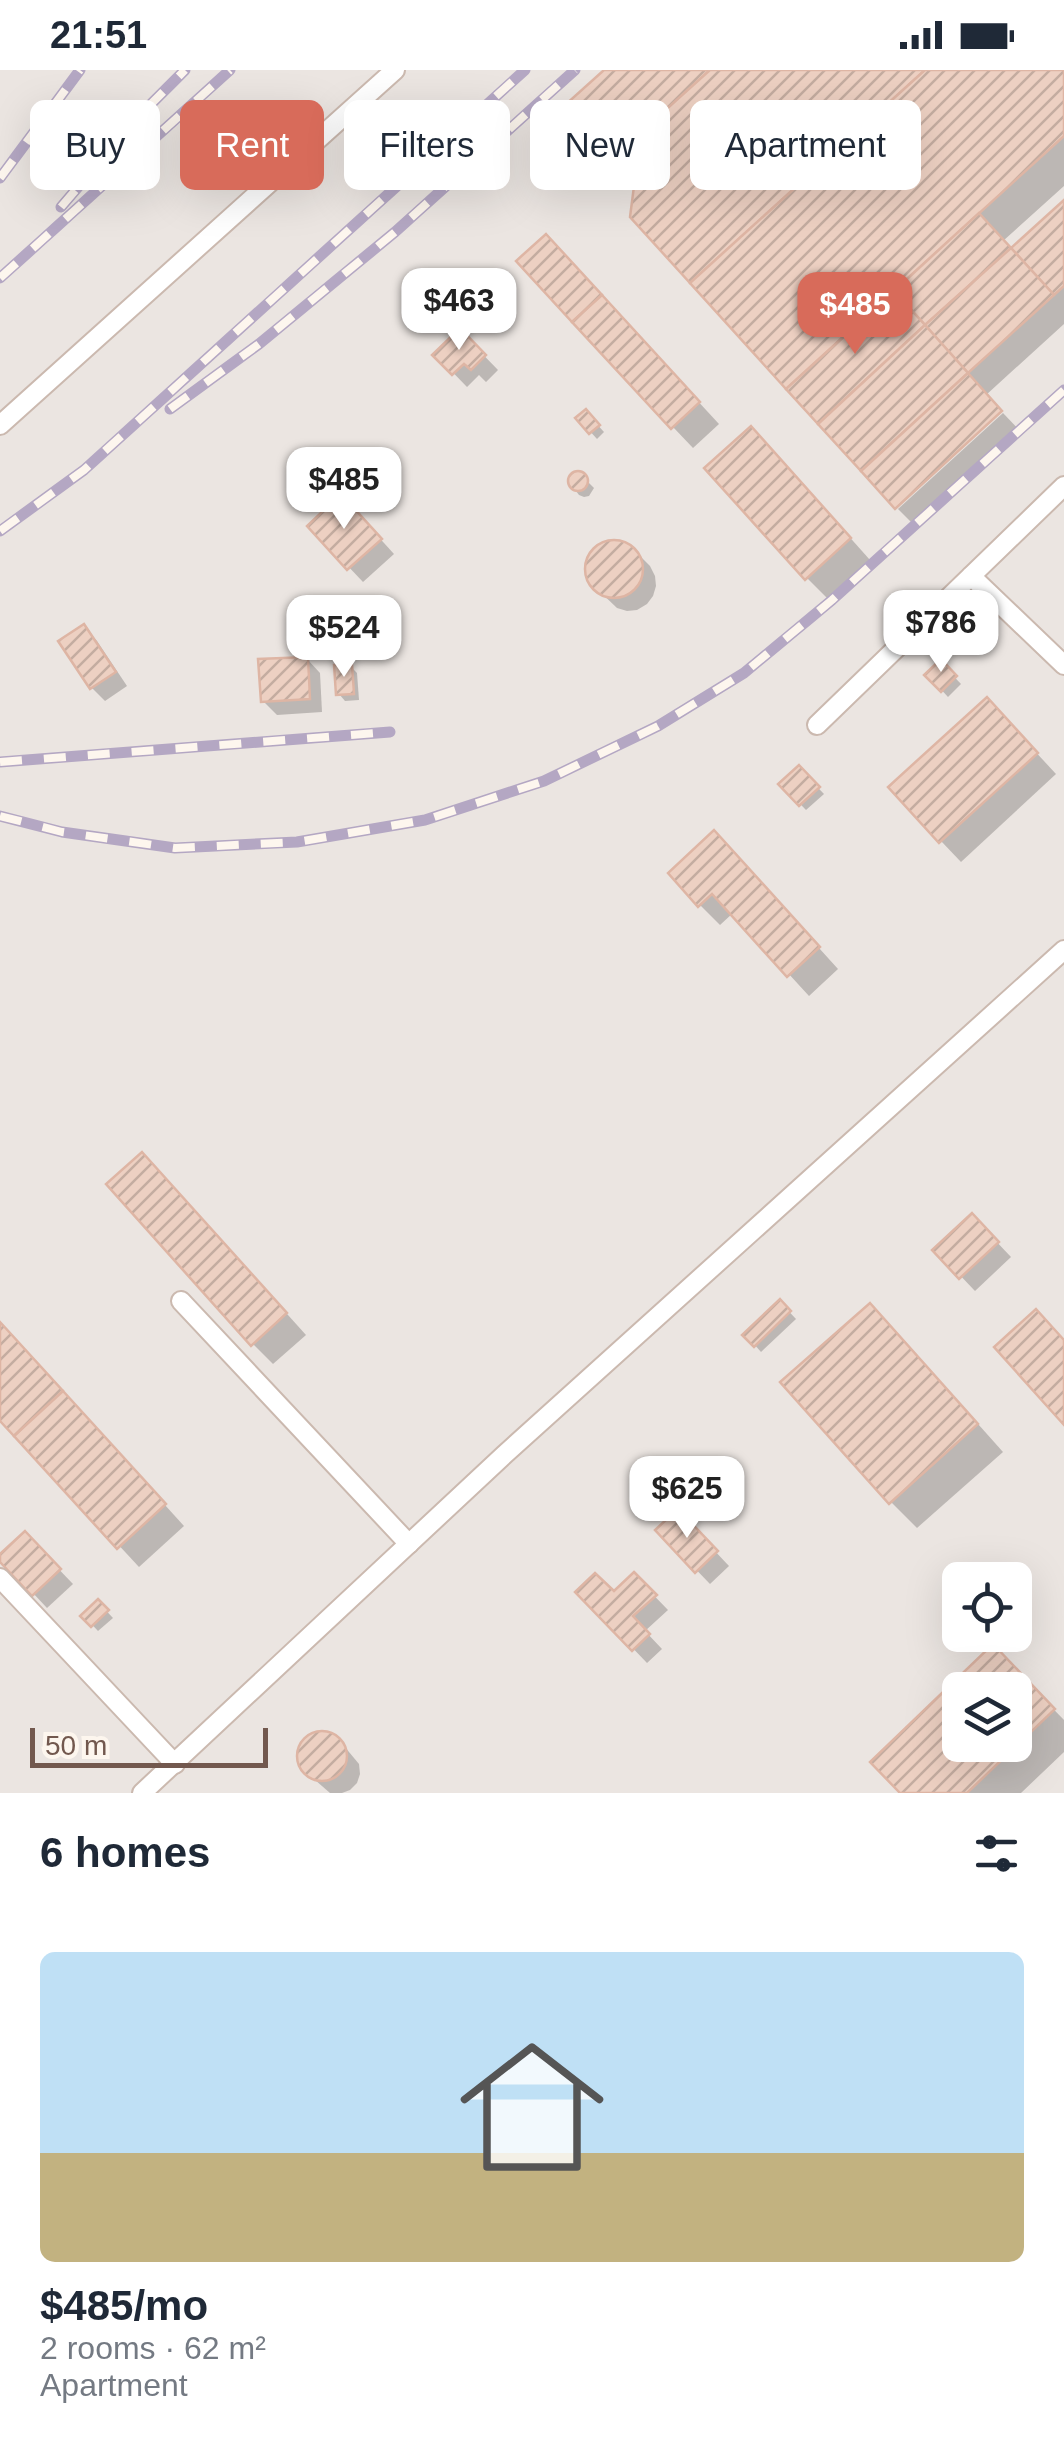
<!DOCTYPE html>
<meta charset="utf-8">
<style>
:root{--surface:#fff;--page:#f6f6f7;--text:#1f2937;--muted:#747a83;--line:#e0e1e3;--accent:#d86b5a}
body{margin:0;font-family:Helvetica,sans-serif;background:var(--page);color:var(--text);height:100vh;display:flex;flex-direction:column;font-size:38px;white-space:nowrap}
*{box-sizing:border-box;margin:0}
p{font-size:32px;color:var(--muted)}
.icon{flex:none;width:55px;height:55px;fill:none;stroke:currentColor;stroke-width:2;stroke-linecap:round;stroke-linejoin:round}
.map{position:relative;height:1723px;overflow:hidden}
.drawer{display:flex;flex-direction:column;background:var(--surface);flex:1}
.drawer>*{flex:none}
.top-card{position:absolute;left:30px;top:30px;width:1005px;height:90px;display:flex;gap:20px}
.fabs{position:absolute;left:942px;top:1492px;display:grid;gap:20px}
.fabs a{display:grid;place-items:center;width:90px;height:90px;border-radius:15px;background:var(--surface);box-shadow:0 10px 40px #0002;font-size:50px}
.scale{position:absolute;left:30px;bottom:25px;width:238px;box-sizing:border-box;padding-left:10px;border:5px solid #72584e;border-top:0;font-size:28px;line-height:35px;white-space:nowrap;color:#72584e;-webkit-text-stroke:8px #fdf6ee;paint-order:stroke}
.price{position:absolute;translate:-50% -85px;padding:0 22px;border-radius:20px;background:#fff;color:#222;font-size:32px;line-height:65px;filter:drop-shadow(0 2px 5px #0008)}
.price::after{content:'';position:absolute;left:50%;top:60px;width:30px;height:22px;margin-left:-15px;background:inherit;clip-path:polygon(0 0,100% 0,50% 100%)}
.price.active{background:var(--accent);color:#fff}
ul{padding:0;list-style:none}
li{display:grid;align-content:center;gap:20px;height:530px;padding:0 40px}
li+li{border-top:2px solid var(--line)}
li span{display:grid;place-items:center;height:310px;border-radius:15px;color:#555}
li>.icon{margin-inline-start:auto}
span .icon{width:180px;height:180px;fill:#fffc;stroke-width:1}
li b{font-size:42px}
h2{display:flex;justify-content:space-between;align-items:center;height:120px;padding:0 40px;font-size:42px}
.pill{padding:0 35px;border-radius:15px;background:var(--surface);box-shadow:0 10px 40px #0002;font-size:35px;line-height:90px}
.pill.active{background:var(--accent);color:#fff}
.status{display:flex;justify-content:space-between;align-items:center;height:70px;padding:0 50px;background:var(--surface);direction:ltr}
.status svg{height:28px;fill:currentColor}
.map>svg:first-child{display:block}
.industrial{fill:#ebe5e1;fill-rule:evenodd}
.shadow{fill:#0003;fill-rule:evenodd}
.building{fill:url(#building-hatch);stroke:#deb5a4;stroke-width:2.5;fill-rule:evenodd}
.lines{fill:none;stroke-linecap:round;stroke-linejoin:round}
.lane-casing{stroke:#cbb9af;stroke-width:22}
.lane{stroke:#fff;stroke-width:18}
.rail-casing{stroke:#b4a7c3;stroke-width:11}
.rail{stroke:#fdf6ee;stroke-width:8;stroke-dasharray:22;stroke-linecap:butt}
</style>
<div class="status"><b>21:51</b><svg viewBox="0 0 49 12"><path d="M0 12V9h3v3zM5 12V6h3v6zM10 12V3h3v9zM15 12V0h3v12zM26 1h20v11H26zM47 4h2v5h-2z"/></svg></div>
<div class="map">
<svg width="1064" height="1723" viewBox="0 0 1064 1723">
<defs>
<pattern id="building-hatch" width="6" height="6" patternUnits="userSpaceOnUse" patternTransform="scale(2.5)"><rect width="6" height="6" fill="#edd0c2"/><path d="M-1 1l2-2M0 6l6-6M5 7l2-2" fill="none" stroke="#c4aca0"/></pattern>
</defs>
<rect width="100%" height="100%" fill="#faf2e8"/>
<!-- industrial -->
<path class="industrial" d="M0,0H1064V1723H0ZM960,1510H1015V1565H960ZM960,1620H1015V1675H960Z"/>
<!-- shadow -->
<g class="shadow">
<path d="M608,0H1064V116L1003,171L1012,181L1064,133V254L986,325L895,435L632,146L637,108L615,86Z"/>
<path d="M559,181L719,354L693,378L673,357Z"/>
<path d="M460,261L498,300L486,312L479,305L467,317L436,285Z"/>
<path d="M586,342L604,362L597,369L579,349Z"/>
<path d="M1003,343L1021,362L916,457L898,439Z"/>
<path d="M771,379L870,490L827,528L807,508Z"/>
<path d="M579,403L594,418L589,426L584,427L579,425L570,413L574,404Z"/>
<path d="M355,441L394,484L363,512L310,456Z"/>
<path d="M616,472L626,475L635,481L650,496L655,506L656,516L653,526L647,534L637,540L627,541L617,538L594,516L588,507L587,497L590,487L597,478L606,473Z"/>
<path d="M84,557L97,571L127,616L105,631L92,618Z"/>
<path d="M307,589L320,603L322,642L277,645L263,631Z"/>
<path d="M941,593L961,614L948,627L928,605Z"/>
<path d="M351,597L357,603L359,630L345,631L339,624Z"/>
<path d="M1007,651L1056,704L961,792L941,771Z"/>
<path d="M799,698L824,724L806,740L781,714Z"/>
<path d="M734,784L838,899L809,926L733,843L720,855L700,835Z"/>
<path d="M162,1105L306,1265L273,1294L253,1274Z"/>
<path d="M972,1146L1011,1187L975,1221L936,1180Z"/>
<path d="M780,1232L796,1249L761,1282L746,1265Z"/>
<path d="M0,1253L184,1456L139,1497L0,1347Z"/>
<path d="M896,1262L1003,1382L917,1458L891,1432Z"/>
<path d="M678,1442L729,1496L710,1514L658,1460Z"/>
<path d="M25,1464L73,1514L47,1538L0,1488Z"/>
<path d="M634,1505L668,1540L645,1561L662,1579L647,1593L579,1522L614,1525Z"/>
<path d="M98,1532L113,1548L98,1561L84,1546Z"/>
<path d="M993,1577L1064,1650V1682L1021,1723H904L874,1692ZM960,1620H1015V1675H960Z"/>
<path d="M320,1664L330,1665L339,1670L359,1694L360,1704L357,1713L350,1720L342,1723H330L307,1703L301,1694L300,1684L303,1675L310,1667Z"/>
</g>
<!-- building -->
<g class="building">
<path d="M604,0H710L613,88L565,35Z"/>
<path d="M710,0H925L690,213L630,147L641,62Z"/>
<path d="M925,0H1064V66L786,319L690,213Z"/>
<path d="M1064,130V216L1054,225L1011,178Z"/>
<path d="M979,143L1011,178L925,255L894,221Z"/>
<path d="M546,164L602,225L572,252L516,191Z"/>
<path d="M1011,178L1054,225L968,303L925,255Z"/>
<path d="M894,221L925,255L818,354L786,319Z"/>
<path d="M602,225L700,332L671,359L572,252Z"/>
<path d="M925,255L968,303L861,401L818,354Z"/>
<path d="M460,258L486,285L471,300L464,294L452,305L432,285Z"/>
<path d="M968,303L1002,341L895,439L861,401Z"/>
<path d="M586,339L600,355L589,364L575,348Z"/>
<path d="M751,356L851,468L805,510L704,398Z"/>
<circle cx="578" cy="411" r="10"/>
<path d="M341,424L382,469L347,500L307,456Z"/>
<circle cx="614" cy="499" r="29"/>
<path d="M84,554L116,602L90,619L58,571Z"/>
<path d="M308,587L310,629L261,632L258,589Z"/>
<path d="M941,589L957,606L941,622L924,605Z"/>
<path d="M352,594L354,624L336,625L334,595Z"/>
<path d="M987,627L1038,683L939,773L888,717Z"/>
<path d="M799,695L820,717L799,736L778,714Z"/>
<path d="M714,760L820,877L787,907L712,824L698,837L668,803Z"/>
<path d="M142,1082L287,1243L251,1276L106,1114Z"/>
<path d="M972,1143L999,1172L959,1209L932,1180Z"/>
<path d="M780,1229L791,1241L754,1277L742,1265Z"/>
<path d="M870,1233L978,1354L889,1434L780,1312Z"/>
<path d="M1036,1239L1064,1270V1355L994,1277Z"/>
<path d="M0,1252L63,1321L14,1366L0,1351Z"/>
<path d="M63,1321L166,1434L117,1479L14,1366Z"/>
<path d="M678,1439L718,1481L695,1503L655,1460Z"/>
<path d="M25,1461L61,1499L32,1526L0,1492V1484Z"/>
<path d="M634,1502L657,1525L633,1546L650,1564L632,1581L575,1522L595,1503L614,1521Z"/>
<path d="M98,1529L109,1540L91,1557L80,1546Z"/>
<path d="M993,1574L1055,1639L967,1723H900L870,1692ZM960,1620H1015V1675H960Z"/>
<circle cx="322" cy="1686" r="25"/>
</g>
<g class="lines">
<defs>
<g id="lane">
<path d="M0,355L395,0"/>
<path d="M971,506L1064,595"/>
<path d="M817,655L1064,416"/>
<path d="M181,1231L409,1474"/>
<path d="M0,1508L175,1694"/>
<path d="M142,1723L504,1385L1064,880"/>
</g>
</defs>
<!-- lane casing -->
<use href="#lane" class="lane-casing"/>
<!-- lane -->
<use href="#lane" class="lane"/>
<defs>
<g id="rail">
<path d="M0,108L80,0"/>
<path d="M61,137L138,47L185,0"/>
<path d="M0,208L230,0"/>
<path d="M170,339L259,274L395,162L575,0"/>
<path d="M0,461L84,400L525,0"/>
<path d="M0,692L390,662"/>
<path d="M0,746L62,762L175,778L297,772L425,750L544,711L658,656L744,603L832,530L1064,320"/>
</g>
</defs>
<!-- rail casing -->
<use href="#rail" class="rail-casing"/>
<!-- rail -->
<use href="#rail" class="rail"/>
</g>
</svg>
<div class="fabs">
<a><svg class="icon" aria-label="locate" viewBox="0 0 24 24"><circle cx="12" cy="12" r="6"/><path d="M12 2v4M12 18v4M2 12h4M18 12h4"/></svg></a>
<a><svg class="icon" aria-label="layers" viewBox="0 0 24 24"><path d="M12 4l9 5-9 5-9-5zM3 14l9 5 9-5"/></svg></a>
</div>
<div class="scale">50 m</div>
<b class="price" style="left:459px;top:283px">$463</b>
<b class="price active" style="left:855px;top:287px">$485</b>
<b class="price" style="left:344px;top:462px">$485</b>
<b class="price" style="left:941px;top:605px">$786</b>
<b class="price" style="left:344px;top:610px">$524</b>
<b class="price" style="left:687px;top:1471px">$625</b>
<div class="top-card">
<a class="pill">Buy</a>
<a class="pill active">Rent</a>
<a class="pill">Filters</a>
<a class="pill">New</a>
<a class="pill">Apartment</a>
</div>
</div>
<section class="drawer">
<h2>6 homes<svg class="icon" aria-label="filters" viewBox="0 0 24 24"><path d="M4 7h16M4 17h16"/><circle cx="9" cy="7" r="2"/><circle cx="15" cy="17" r="2"/></svg></h2>
<ul>
<li><span style="background:linear-gradient(#bfe0f5 65%,#c2b280 0)"><svg class="icon" aria-label="home" viewBox="0 0 24 24"><path d="M3 11l9-7 9 7M6 9v11h12V9"/></svg></span><div><b>$485/mo</b><p>2 rooms · 62 m²</p><p>Apartment</p></div></li>
</ul>
</section>
